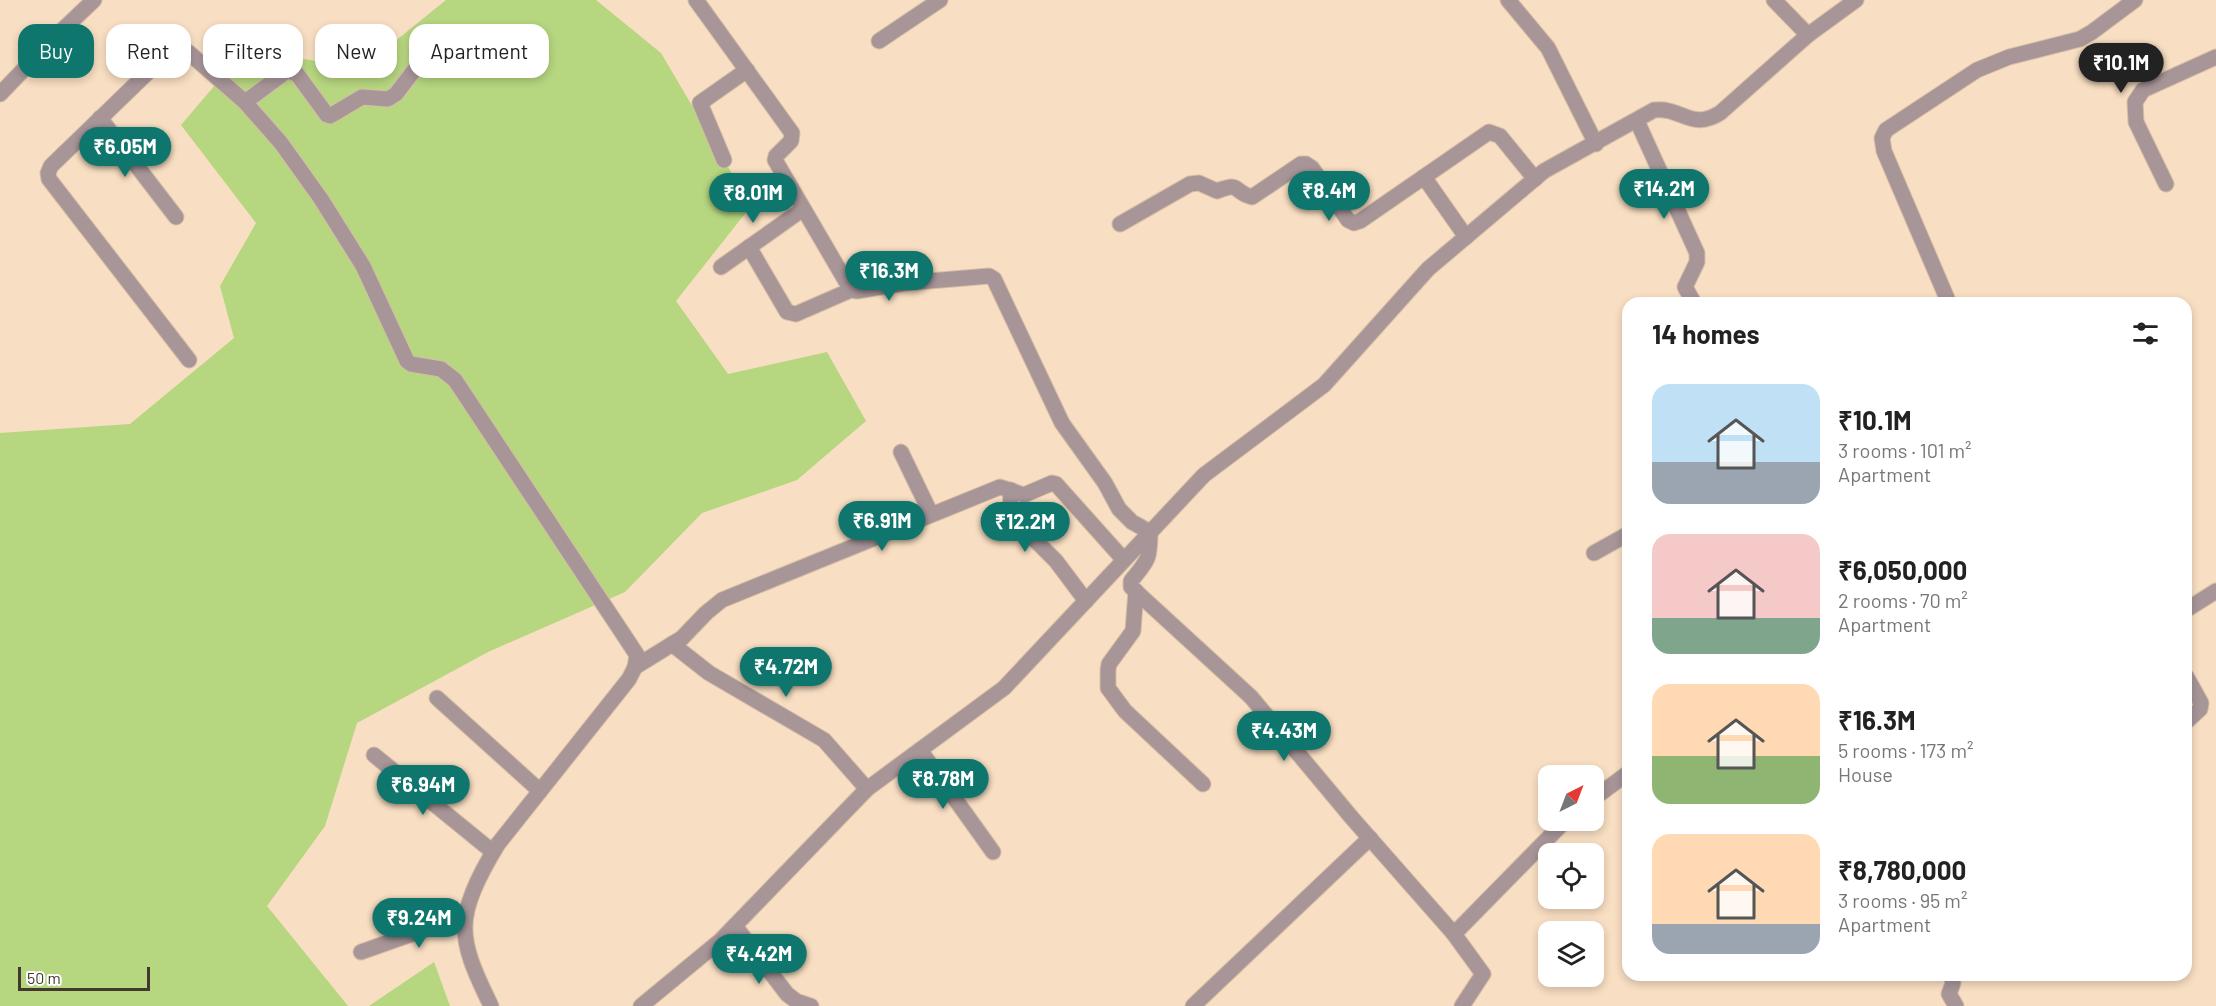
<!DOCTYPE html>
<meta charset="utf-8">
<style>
:root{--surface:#fff;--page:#f6f6f6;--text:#222;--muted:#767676;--accent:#0f766e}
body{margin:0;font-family:Barlow,sans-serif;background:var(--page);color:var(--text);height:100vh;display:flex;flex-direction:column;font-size:22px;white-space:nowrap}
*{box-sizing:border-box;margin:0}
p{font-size:20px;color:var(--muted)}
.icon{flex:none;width:33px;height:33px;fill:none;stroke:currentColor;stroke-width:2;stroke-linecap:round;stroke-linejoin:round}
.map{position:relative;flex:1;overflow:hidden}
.sheet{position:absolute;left:1622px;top:297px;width:570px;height:684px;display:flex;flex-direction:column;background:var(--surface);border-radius:18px;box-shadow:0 3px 9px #0003}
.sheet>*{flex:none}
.top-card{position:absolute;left:18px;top:24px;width:570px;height:54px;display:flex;gap:12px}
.needle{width:39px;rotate:42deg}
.tools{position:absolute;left:1538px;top:765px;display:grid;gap:12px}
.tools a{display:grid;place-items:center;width:66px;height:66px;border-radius:12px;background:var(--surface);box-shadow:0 3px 9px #0003;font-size:30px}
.scale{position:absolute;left:18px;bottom:15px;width:132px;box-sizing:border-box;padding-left:6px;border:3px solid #43392e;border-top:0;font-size:16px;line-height:21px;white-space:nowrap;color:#43392e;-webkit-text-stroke:4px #fff;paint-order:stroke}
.price{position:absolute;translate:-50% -51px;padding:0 14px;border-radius:21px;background:var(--accent);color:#fff;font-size:20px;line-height:39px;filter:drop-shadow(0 2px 3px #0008)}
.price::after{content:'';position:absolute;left:50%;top:36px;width:18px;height:14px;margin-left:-9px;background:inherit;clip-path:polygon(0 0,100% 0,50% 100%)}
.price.active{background:#222;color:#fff}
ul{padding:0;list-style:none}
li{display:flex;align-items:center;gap:18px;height:150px;padding:0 30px}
li span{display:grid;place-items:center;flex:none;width:168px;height:120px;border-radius:18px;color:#555}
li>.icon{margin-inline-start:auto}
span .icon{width:72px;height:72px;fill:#fffc;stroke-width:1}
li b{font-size:26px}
h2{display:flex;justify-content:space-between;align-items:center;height:72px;padding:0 30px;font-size:26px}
.chip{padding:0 21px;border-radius:18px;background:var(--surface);box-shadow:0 3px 9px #0003;font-size:21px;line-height:54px}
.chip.active{background:var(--accent);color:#fff}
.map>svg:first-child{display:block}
.green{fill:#b6d67f}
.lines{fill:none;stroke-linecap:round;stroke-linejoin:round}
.minor-casing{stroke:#d4bda4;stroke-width:17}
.minor{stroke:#a79598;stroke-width:15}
</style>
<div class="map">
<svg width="2216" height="1006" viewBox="0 0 2216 1006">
<rect width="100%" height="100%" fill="#f8dec2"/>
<!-- green -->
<g class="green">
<path d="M446,0H596L661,53L751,206L676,301L728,374L827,352L866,421L797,480L702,513L625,592L488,652L357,723L325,826L267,906L348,1006H0V433L130,424L234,338L220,286L256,223L181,125L245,50L362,68Z"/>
<path d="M434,962L450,1006H369Z"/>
</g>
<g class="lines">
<defs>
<g id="minor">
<path d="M696,0L792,133L791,141L776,156L775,160L851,290L857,291L905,283L989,276L994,279L1062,423L1105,483L1119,509L1132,522L1150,532C1150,560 1148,560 1131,581V587L1251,697L1352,818L1454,934L1483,974L1462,1006"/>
<path d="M1508,0L1548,48L1596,144"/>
<path d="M1774,0L1808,35"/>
<path d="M879,41L940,0"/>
<path d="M0,94L53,39L94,0"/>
<path d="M245,102L287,71L297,74L327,115L330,116L362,97L388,99L396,94L435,43"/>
<path d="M100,118L176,217"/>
<path d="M1637,121L1697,253V262L1685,287L1694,303"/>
<path d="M724,160L700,103L747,70"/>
<path d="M1424,177L1466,237"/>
<path d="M2166,184L2136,122L2135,102L2143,90L2216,57"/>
<path d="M1120,224L1190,184L1199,183L1217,191C1242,181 1232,192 1252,197L1301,164H1306L1312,168L1348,220L1354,223L1360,221L1489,132L1500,136L1535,179"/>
<path d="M749,247L787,312L796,314L851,290"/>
<path d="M721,267L803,209"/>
<path d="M1949,303L1884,151L1882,138L1886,130L1977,70L2009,57L2080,39L2092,32L2135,0"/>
<path d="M189,360L49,179L48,173L51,166L171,50L179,49L188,52L245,102L281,143L321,199L363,266L407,361L411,364L441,369L455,380L637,655L635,667L629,679L498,844C485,865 465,901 465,926C464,953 480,982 491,1006"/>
<path d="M901,452L931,514"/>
<path d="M1011,490L1010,511L1013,518L1056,561L1086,601"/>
<path d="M1594,553L1628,534"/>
<path d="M1136,591L1133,631L1109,664L1108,670V688L1125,711L1203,784"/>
<path d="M2186,610L2216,591"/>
<path d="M672,644L709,673L824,740L867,789"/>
<path d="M635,667L682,638L706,613L722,600L1000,487L1024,495L1052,483L1056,484L1124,560"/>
<path d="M2186,676L2201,703L2200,709L2186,722"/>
<path d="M437,698L540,791"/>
<path d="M920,750L993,852"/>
<path d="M374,755L493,852"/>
<path d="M1593,799L1628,773"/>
<path d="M735,926L787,994L796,1001L811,1006"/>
<path d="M1454,934L1566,820"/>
<path d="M361,952L466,915"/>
<path d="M1951,975L1953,983L1949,994L1956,1006"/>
<path d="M641,1006L721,940L867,789L1004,688L1204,475L1324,385L1428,269L1544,171L1654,110C1682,107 1691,131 1720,113L1808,35L1856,0"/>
<path d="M1193,1006L1370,838"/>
</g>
</defs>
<!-- minor casing -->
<use href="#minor" class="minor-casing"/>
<!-- minor -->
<use href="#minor" class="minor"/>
</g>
</svg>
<div class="tools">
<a><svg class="needle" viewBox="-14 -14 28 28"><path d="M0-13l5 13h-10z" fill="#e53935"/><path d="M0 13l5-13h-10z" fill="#767676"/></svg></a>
<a><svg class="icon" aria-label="locate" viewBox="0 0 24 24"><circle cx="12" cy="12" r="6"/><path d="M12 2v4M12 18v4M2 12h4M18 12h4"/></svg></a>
<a><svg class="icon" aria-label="layers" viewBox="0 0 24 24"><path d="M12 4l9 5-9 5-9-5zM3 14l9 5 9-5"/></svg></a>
</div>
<div class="scale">50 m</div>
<b class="price active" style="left:2121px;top:94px">₹10.1M</b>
<b class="price" style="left:125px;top:178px">₹6.05M</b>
<b class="price" style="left:1664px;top:220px">₹14.2M</b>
<b class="price" style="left:1329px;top:222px">₹8.4M</b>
<b class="price" style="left:753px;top:224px">₹8.01M</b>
<b class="price" style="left:889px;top:302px">₹16.3M</b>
<b class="price" style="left:882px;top:552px">₹6.91M</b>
<b class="price" style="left:1025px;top:553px">₹12.2M</b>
<b class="price" style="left:786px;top:698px">₹4.72M</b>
<b class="price" style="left:1284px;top:762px">₹4.43M</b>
<b class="price" style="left:943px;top:810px">₹8.78M</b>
<b class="price" style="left:423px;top:816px">₹6.94M</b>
<b class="price" style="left:419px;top:949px">₹9.24M</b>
<b class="price" style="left:759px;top:985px">₹4.42M</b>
<div class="top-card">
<a class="chip active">Buy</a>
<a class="chip">Rent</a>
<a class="chip">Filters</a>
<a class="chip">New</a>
<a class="chip">Apartment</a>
</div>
<section class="sheet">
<h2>14 homes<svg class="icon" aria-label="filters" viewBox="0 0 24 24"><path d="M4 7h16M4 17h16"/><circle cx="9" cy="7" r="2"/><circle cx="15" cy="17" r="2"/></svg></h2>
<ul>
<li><span style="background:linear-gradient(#bfe0f5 65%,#9aa5b1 0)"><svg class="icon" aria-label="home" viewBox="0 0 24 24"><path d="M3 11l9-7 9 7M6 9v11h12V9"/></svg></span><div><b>₹10.1M</b><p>3 rooms · 101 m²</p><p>Apartment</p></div></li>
<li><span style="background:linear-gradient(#f6c9c9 70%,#7fa58c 0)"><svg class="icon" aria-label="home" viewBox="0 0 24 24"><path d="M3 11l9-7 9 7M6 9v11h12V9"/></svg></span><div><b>₹6,050,000</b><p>2 rooms · 70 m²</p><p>Apartment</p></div></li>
<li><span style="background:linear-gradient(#ffd9b3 60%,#8fb573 0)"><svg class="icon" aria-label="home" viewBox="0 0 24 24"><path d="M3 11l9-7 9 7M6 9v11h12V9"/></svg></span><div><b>₹16.3M</b><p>5 rooms · 173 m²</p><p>House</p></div></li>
<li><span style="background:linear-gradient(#ffd9b3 75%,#9aa5b1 0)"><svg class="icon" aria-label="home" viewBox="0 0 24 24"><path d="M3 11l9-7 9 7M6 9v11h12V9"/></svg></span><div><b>₹8,780,000</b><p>3 rooms · 95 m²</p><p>Apartment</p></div></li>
</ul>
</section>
</div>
